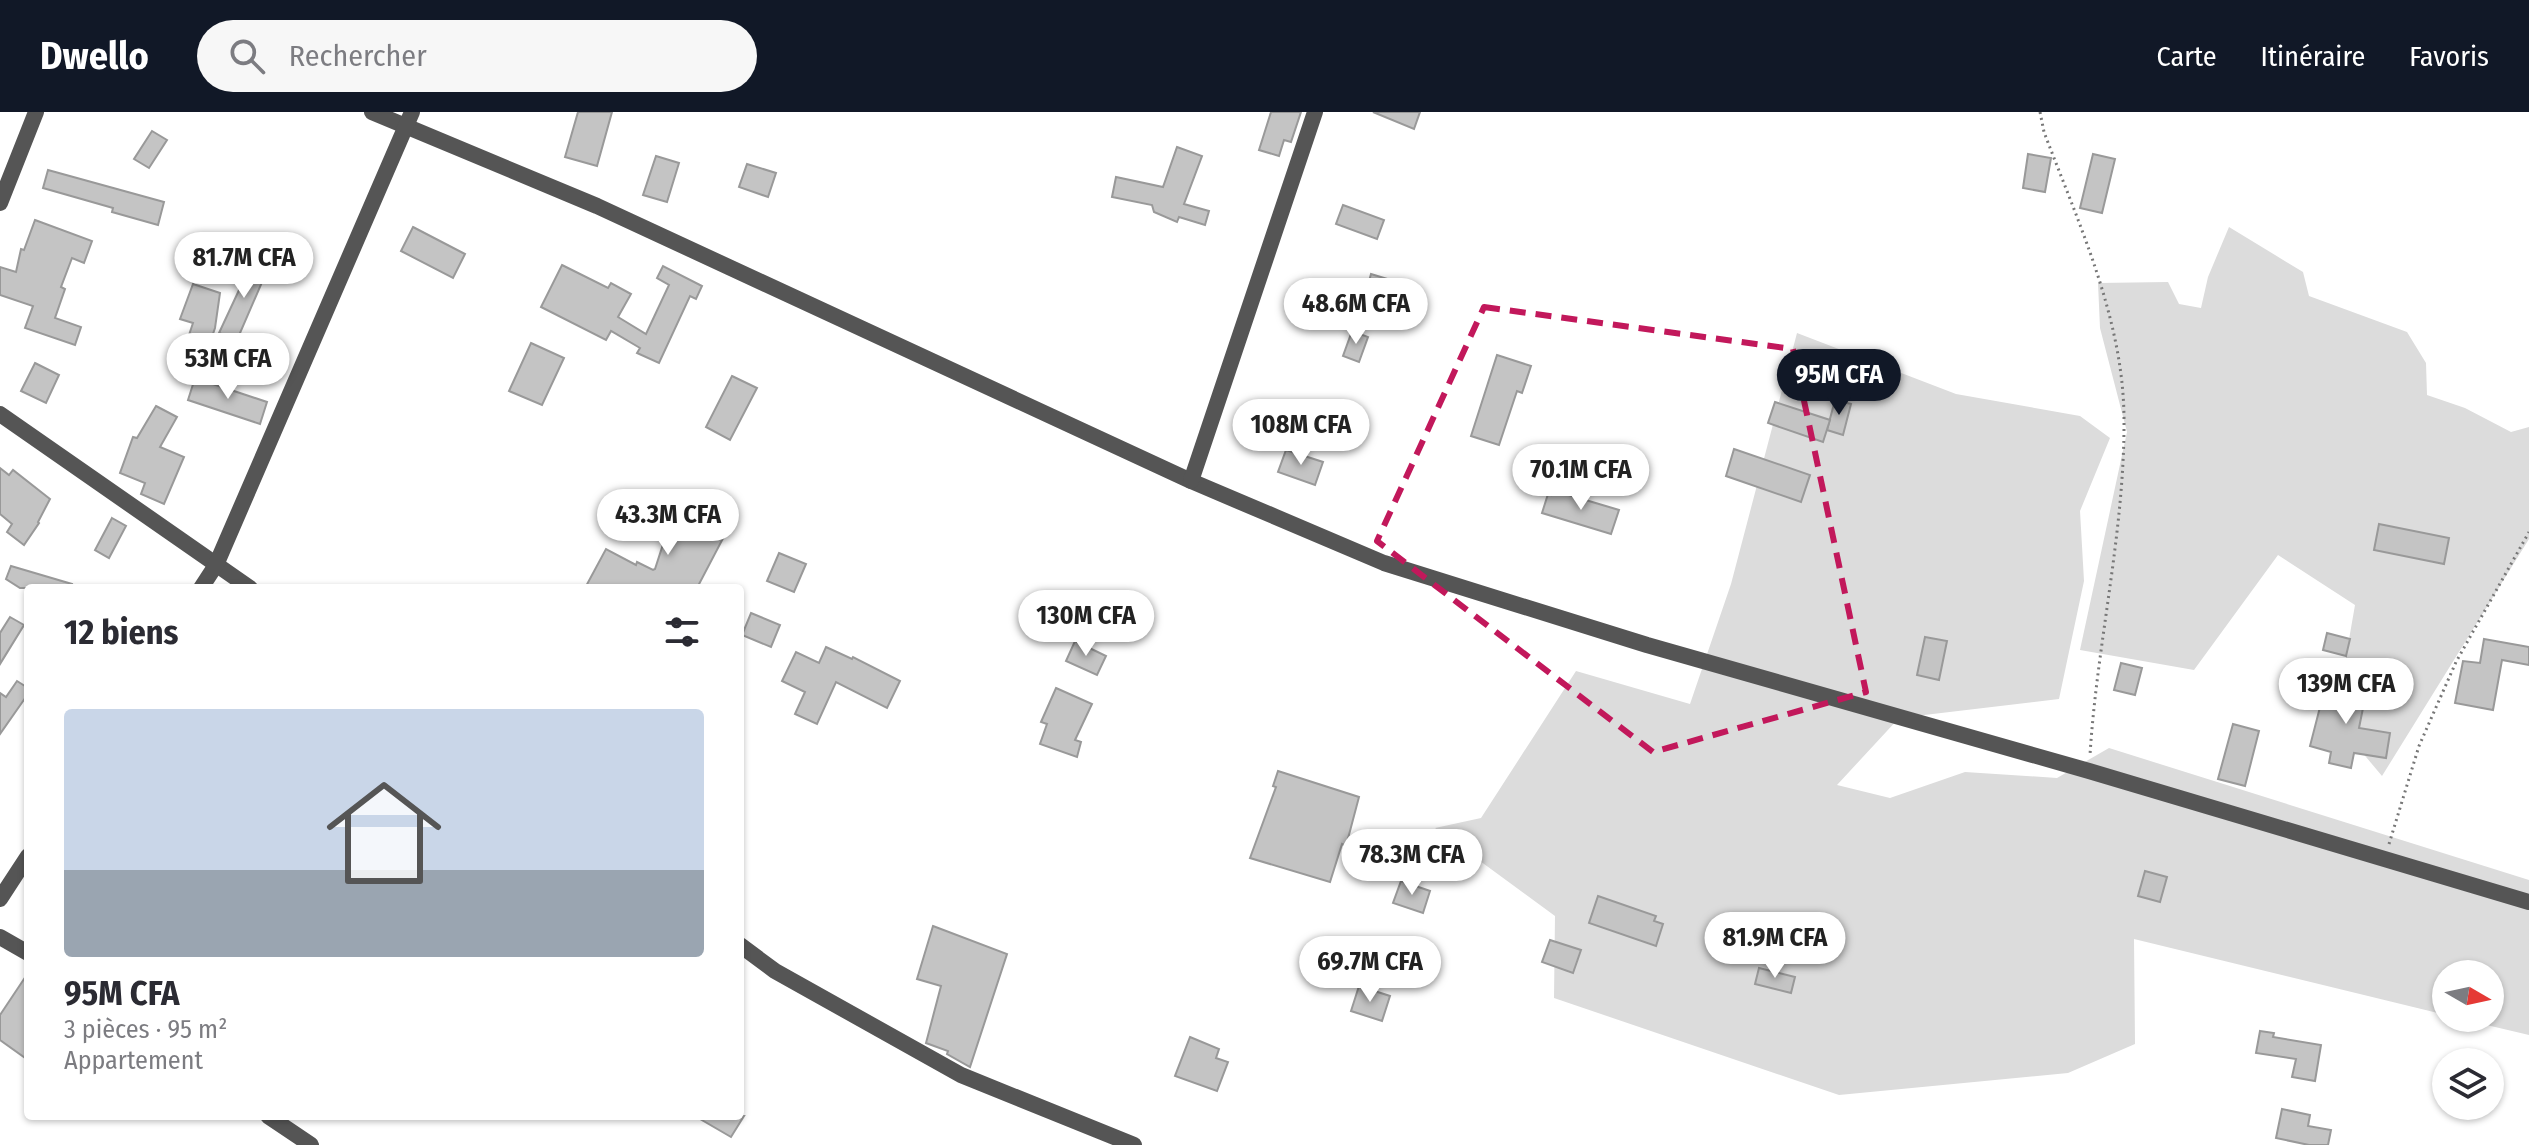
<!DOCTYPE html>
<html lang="fr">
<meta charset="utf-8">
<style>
:root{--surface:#fff;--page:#f7f7f7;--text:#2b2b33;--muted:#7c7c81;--accent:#111827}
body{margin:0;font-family:"Fira Sans Condensed",sans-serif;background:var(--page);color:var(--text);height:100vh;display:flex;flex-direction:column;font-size:30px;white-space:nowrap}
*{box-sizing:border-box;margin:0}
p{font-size:26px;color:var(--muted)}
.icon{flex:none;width:44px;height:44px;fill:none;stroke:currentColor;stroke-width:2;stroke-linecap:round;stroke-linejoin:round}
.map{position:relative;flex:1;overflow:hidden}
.details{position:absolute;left:24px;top:472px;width:720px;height:536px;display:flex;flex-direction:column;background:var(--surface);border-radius:8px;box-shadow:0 2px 6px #0004}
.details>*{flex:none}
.needle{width:52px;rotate:99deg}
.controls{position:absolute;left:2432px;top:848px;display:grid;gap:16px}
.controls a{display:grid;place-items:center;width:72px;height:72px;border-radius:50%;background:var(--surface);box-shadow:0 2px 6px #0004;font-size:40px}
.price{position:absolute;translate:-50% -68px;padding:0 18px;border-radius:28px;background:#fff;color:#222;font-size:26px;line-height:52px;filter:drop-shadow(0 2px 4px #0008)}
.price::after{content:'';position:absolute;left:50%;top:48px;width:24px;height:18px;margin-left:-12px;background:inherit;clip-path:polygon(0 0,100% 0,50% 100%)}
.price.selected{background:var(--accent);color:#fff}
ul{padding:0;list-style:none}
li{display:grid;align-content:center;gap:16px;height:424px;padding:0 40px}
li span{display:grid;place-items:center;height:248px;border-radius:8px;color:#555}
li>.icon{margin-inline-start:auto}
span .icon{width:144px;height:144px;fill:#fffc;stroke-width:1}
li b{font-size:34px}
h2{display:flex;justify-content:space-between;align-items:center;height:96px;padding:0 40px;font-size:34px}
header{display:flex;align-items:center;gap:48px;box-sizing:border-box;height:112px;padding:0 40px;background:var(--accent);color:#fff}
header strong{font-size:38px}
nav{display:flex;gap:44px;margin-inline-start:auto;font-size:28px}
.search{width:560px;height:72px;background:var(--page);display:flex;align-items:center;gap:20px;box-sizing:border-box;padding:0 28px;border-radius:44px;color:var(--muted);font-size:30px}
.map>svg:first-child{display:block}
.green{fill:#dcdcdc}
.building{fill:#c4c4c4;stroke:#999;stroke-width:2}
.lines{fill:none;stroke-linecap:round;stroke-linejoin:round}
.path{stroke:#777;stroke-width:3;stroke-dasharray:2 4;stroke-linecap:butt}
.minor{stroke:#555;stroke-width:16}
.marked{fill:none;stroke:#c2185b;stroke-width:6;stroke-dasharray:16 10;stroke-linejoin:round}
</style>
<header>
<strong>Dwello</strong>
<div class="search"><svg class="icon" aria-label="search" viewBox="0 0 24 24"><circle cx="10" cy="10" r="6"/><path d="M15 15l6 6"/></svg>Rechercher</div>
<nav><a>Carte</a><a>Itinéraire</a><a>Favoris</a></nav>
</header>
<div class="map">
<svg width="2529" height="1033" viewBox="0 0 2529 1033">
<rect width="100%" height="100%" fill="#fff"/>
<!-- green -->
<g class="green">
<path d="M2229,115L2303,160L2309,184L2407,220L2426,251L2427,283L2465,296L2511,320L2529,315V427L2382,664L2335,608L2355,493L2278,443L2194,558L2080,538L2127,320L2100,216L2098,171L2168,170L2179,192L2201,196L2208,165Z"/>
<path d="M1797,221L1956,282L2080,304L2110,326L2080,399L2084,469L2059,587L1899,606L1837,673L1890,686L1965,660L2057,666L2109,636L2529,768V923L2457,906H2490V862H2446V903L2134,827L2135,932L2068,961L1839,983L1554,886L1555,804L1435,716L1481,706L1576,559L1690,592L1731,472Z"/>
</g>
<!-- building -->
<g class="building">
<path d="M578,0H612L597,54L565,45Z"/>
<path d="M1271,0H1301L1291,30L1284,28L1279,44L1259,38Z"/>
<path d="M1373,0H1420L1414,17Z"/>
<path d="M152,19L167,28L149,56L134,47Z"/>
<path d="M1177,35L1202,44L1184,92L1209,99L1205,113L1179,105L1177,110L1154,100L1152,93L1112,85L1116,65L1163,75Z"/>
<path d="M2028,42L2051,46L2045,80L2023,76Z"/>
<path d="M2093,42L2115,47L2102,101L2080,96Z"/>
<path d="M656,44L679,51L667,90L643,83Z"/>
<path d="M747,52L776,61L768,85L739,75Z"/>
<path d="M48,58L164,90L158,113L112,100L113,96L43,76Z"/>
<path d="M1343,93L1384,108L1377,127L1336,112Z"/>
<path d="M35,108L92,129L84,151L72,146L61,175L65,177L55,206L81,215L75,233L25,216L33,194L0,183V155L16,160L21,137L24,138Z"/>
<path d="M413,115L465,142L453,166L401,139Z"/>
<path d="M254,146L269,154L237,228L219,221Z"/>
<path d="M562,153L608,176L611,171L631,182L618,205L646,222L669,173L657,166L663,154L702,174L696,187L690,184L659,251L637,241L640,236L611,219L606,228L541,195Z"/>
<path d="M1371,162L1420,177L1413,201L1364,187Z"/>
<path d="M193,172L220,181L215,216L204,248L183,241L193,211L180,207Z"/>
<path d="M1352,219L1368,225L1359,250L1343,244Z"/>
<path d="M531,231L564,246L542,293L509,279Z"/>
<path d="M1497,243L1531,254L1522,281L1517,279L1499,333L1471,324Z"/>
<path d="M35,251L59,263L46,291L21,279Z"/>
<path d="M732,264L757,276L730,328L706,315Z"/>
<path d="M195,266L267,290L260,312L188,288Z"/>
<path d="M1835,288L1851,292L1843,323L1827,318Z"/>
<path d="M1775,290L1830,308L1823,330L1768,311Z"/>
<path d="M156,294L177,305L160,335L184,345L164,392L141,382L145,371L120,361L133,325L137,326Z"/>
<path d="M1734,337L1810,363L1801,390L1726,364Z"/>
<path d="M1286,338L1323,350L1315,373L1278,360Z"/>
<path d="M0,356L9,363L13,358L50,387L38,410L39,411L24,433L7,420L12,412L0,402Z"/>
<path d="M1552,378L1619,398L1611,422L1542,401L1548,382L1551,383Z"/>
<path d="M683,391L730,413L697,476H585L606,437L636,453L637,450L653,458L655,457L667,420L671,421Z"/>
<path d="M112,406L126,414L109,446L95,438Z"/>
<path d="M2379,412L2449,426L2444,452L2374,438Z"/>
<path d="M779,441L806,452L794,480L767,469Z"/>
<path d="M11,454L72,472L71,476H20L6,467Z"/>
<path d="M751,501L780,513L771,535L742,523Z"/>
<path d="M10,505L24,513L0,552V521Z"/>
<path d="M2327,521L2350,527L2346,544L2323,538Z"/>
<path d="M1925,525L1947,529L1939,568L1917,563Z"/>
<path d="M2484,527L2529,535V553L2502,548L2493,598L2455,591L2463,549L2480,551Z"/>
<path d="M1075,529L1106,544L1097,563L1066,549Z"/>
<path d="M826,535L852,547L853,545L900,569L887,596L836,570L817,612L795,602L805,580L782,569L796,540L819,551Z"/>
<path d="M2121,551L2142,556L2135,583L2114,578Z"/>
<path d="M2328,564L2345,569L2344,573L2367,576L2359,616L2390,621L2386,646L2354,641L2351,656L2329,651L2331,640L2310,634Z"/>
<path d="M17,569L28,576V582L0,622V581L6,585Z"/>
<path d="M1056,576L1092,592L1075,628L1081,630L1077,645L1040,632L1047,612L1041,610Z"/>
<path d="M2233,612L2259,619L2245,674L2218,667Z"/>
<path d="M1278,659L1359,685L1346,734L1342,732L1330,770L1250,746L1276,675L1273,674Z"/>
<path d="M2145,759L2167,765L2160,790L2138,784Z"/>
<path d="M1401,769L1430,779L1423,801L1393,791Z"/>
<path d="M1598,784L1656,804L1654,809L1663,812L1656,834L1589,811Z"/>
<path d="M933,814L1007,842L970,955L947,942L948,939L926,931L941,874L917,867Z"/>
<path d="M1550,828L1581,838L1573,861L1542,850Z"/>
<path d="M1759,856L1795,865L1791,881L1755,872Z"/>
<path d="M28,861V948L0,928V903Z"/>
<path d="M1359,874L1390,884L1382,909L1351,899Z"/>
<path d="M2260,919L2274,921L2273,925L2321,933L2315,969L2292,965L2296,947L2256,941Z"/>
<path d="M1190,925L1219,937L1216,946L1228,950L1217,979L1175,964Z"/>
<path d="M2282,997L2310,1003L2308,1014L2331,1018L2328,1033H2309L2276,1026Z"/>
<path d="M695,1004H744L731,1025Z"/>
</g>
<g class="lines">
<!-- path -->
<g class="path">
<path d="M2040,0L2044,20C2078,110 2123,206 2124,305C2125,419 2097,530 2090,643"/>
<path d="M2389,732L2419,634L2456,550L2529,420"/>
</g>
<!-- minor -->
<g class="minor">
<path d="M372,0L597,94L1191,369L1384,451L1647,533L2089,659L2529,790"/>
<path d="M0,91L36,0"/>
<path d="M0,302L250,476"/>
<path d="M1191,369L1315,0"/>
<path d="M201,476L216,453L412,0"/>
<path d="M0,787L28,744"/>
<path d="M0,825L28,841"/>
<path d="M740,833L775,859L961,963L1134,1033"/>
<path d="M268,1004L311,1033"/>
</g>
</g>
<!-- marked area -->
<path class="marked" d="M1484,195L1793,237L1866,580L1653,640L1377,429Z"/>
</svg>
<div class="controls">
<a><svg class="needle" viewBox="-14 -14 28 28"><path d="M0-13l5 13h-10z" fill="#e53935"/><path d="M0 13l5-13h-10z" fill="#7c7c81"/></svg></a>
<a><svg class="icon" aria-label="layers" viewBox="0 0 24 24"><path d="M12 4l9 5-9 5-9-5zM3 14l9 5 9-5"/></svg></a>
</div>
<b class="price" style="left:244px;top:188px">81.7M CFA</b>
<b class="price" style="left:1356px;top:234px">48.6M CFA</b>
<b class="price" style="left:228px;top:289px">53M CFA</b>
<b class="price selected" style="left:1839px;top:305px">95M CFA</b>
<b class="price" style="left:1301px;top:355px">108M CFA</b>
<b class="price" style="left:1581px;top:400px">70.1M CFA</b>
<b class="price" style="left:668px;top:445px">43.3M CFA</b>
<b class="price" style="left:1086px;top:546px">130M CFA</b>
<b class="price" style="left:2346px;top:614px">139M CFA</b>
<b class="price" style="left:1412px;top:785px">78.3M CFA</b>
<b class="price" style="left:1775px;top:868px">81.9M CFA</b>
<b class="price" style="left:1370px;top:892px">69.7M CFA</b>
<section class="details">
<h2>12 biens<svg class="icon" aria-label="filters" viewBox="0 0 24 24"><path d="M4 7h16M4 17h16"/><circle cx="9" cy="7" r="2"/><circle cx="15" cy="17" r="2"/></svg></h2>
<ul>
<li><span style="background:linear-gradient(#c9d6e8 65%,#9aa5b1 0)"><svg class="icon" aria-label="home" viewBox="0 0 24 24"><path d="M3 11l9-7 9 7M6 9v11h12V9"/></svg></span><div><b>95M CFA</b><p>3 pièces · 95 m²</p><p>Appartement</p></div></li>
</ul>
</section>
</div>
